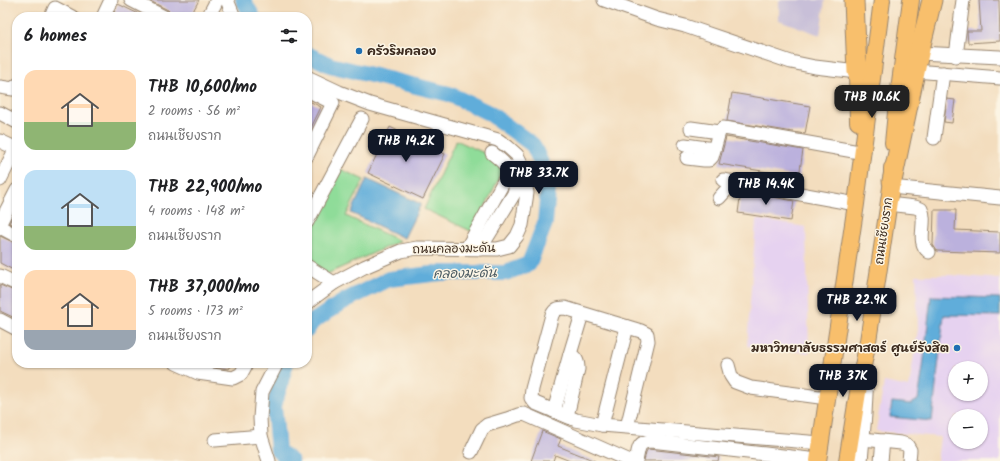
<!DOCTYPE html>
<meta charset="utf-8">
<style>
:root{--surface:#fff;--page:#f2f2f2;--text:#202124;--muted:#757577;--accent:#111827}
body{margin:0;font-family:Kalam,"Playpen Sans Thai",sans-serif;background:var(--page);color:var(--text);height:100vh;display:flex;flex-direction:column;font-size:15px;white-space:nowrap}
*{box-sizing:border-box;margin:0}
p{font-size:13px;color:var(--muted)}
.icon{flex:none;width:22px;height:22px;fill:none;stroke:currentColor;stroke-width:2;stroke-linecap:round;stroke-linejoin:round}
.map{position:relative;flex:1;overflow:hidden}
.side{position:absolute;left:12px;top:12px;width:300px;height:356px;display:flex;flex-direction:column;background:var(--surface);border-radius:16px;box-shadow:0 1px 3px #0004}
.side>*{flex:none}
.fabs{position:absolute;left:948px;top:361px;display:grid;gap:8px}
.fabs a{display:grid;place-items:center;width:40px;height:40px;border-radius:50%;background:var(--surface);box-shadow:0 1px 3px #0004;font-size:20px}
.price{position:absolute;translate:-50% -34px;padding:0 9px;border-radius:8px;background:var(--accent);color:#fff;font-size:13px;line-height:26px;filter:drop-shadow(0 1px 2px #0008)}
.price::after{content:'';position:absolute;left:50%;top:24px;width:12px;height:9px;margin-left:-6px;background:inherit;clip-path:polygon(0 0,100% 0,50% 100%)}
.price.on{background:#222;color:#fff}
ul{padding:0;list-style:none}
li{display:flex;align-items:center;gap:12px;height:100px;padding:0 12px}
li span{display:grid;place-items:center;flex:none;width:112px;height:80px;border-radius:12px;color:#555}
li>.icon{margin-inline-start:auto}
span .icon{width:48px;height:48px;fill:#fffc;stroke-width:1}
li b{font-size:17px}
h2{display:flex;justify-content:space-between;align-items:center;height:48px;padding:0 12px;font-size:17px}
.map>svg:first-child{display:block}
.built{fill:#e6d2f0;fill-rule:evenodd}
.industrial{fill:#c8bfd8}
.green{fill:#8fdc99;stroke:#65835c}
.water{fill:#61adda;stroke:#4e6c7c}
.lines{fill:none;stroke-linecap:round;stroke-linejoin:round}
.river{stroke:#61adda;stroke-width:16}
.building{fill:#bbb1dd}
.minor-casing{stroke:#97846e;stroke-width:15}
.major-casing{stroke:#97846e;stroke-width:18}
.highway-casing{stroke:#97846e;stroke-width:21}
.minor{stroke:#fff;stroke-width:13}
.major{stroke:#f8bf6c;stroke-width:16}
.highway{stroke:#f8bf6c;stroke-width:19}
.poi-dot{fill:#1f6fb2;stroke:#fcf5e5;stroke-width:1.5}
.labels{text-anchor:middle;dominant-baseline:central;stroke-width:3;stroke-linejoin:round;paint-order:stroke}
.poi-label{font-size:12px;font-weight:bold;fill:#3b2a1e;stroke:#fcf5e5;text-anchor:start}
.street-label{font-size:12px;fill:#3b2a1e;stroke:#fcf5e5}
.water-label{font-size:13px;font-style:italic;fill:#485860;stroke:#fcf5e5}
</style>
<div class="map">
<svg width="1000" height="461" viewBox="0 0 1000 461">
<rect width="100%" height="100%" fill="#fcf5e5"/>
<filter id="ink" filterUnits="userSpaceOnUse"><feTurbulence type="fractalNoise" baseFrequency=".025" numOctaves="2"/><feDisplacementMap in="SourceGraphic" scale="8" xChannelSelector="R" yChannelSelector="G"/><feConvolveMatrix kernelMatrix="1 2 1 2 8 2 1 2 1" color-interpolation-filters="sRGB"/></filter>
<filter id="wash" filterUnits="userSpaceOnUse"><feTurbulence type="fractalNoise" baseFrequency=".012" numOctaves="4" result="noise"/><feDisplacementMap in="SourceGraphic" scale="16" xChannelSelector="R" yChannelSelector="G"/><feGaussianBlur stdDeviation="0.9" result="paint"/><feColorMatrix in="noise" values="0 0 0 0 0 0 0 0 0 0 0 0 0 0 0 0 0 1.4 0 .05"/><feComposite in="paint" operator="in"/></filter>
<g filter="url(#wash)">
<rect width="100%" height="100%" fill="#f3ddbe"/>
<!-- built -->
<g class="built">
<path d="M756,219L806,227L809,353L747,346Z"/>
<path d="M916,275H951L1000,279V461H937L940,437L876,431L884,382L909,387L918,329ZM955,368H981V394H955ZM955,416H981V442H955Z"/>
</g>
<!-- industrial -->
<path class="industrial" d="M779,0H825L820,35L779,20Z"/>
<!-- green -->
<g class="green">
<path d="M456,140L506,163L473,232L424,209Z"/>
<path d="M338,168L364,180L346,216L400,241L327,274L307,261V226Z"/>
</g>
<!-- water -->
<g class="water">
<path d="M367,179L421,204L404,238L351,213Z"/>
<path d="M931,296L1000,298V316L944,315L932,421L890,417L892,402L911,404L918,400L923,368Z"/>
</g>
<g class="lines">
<!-- river -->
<g class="river">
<path d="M243,0L253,17"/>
<path d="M307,54L330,65L449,94L489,113L533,145L549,180L545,223L529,264L505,273H441L389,279L346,300L312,322L307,330"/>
<path d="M286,363L274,406L278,451L291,461"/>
</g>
</g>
<g id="blocks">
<!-- building -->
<g class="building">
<path d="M148,0H199L190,17H175L172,15L170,12L168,10Z"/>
<path d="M979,0H999L1000,41L968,43L967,31H981Z"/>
<path d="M118,4L145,17H112Z"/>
<path d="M732,93L810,106L805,134L727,121Z"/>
<path d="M947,99L955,100L952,123L944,122Z"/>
<path d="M307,100L321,107L307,136Z"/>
<path d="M390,127L445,154L423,199L368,173Z"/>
<path d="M726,137L803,150L799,177L719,164Z"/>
<path d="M741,191L794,201L791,221L738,213Z"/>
<path d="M17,207V227L9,223Z"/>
<path d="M934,210H956L955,230L1000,232V253L937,251L933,245Z"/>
<path d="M0,236L17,244V272L0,263Z"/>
<path d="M0,285L17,292V319L0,311Z"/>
<path d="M205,363H233L229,369L213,367Z"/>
<path d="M542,431L561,439L558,446L595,461H570L555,455L553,461H531Z"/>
<path d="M648,449L719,457L718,461H644L646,452Z"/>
</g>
</g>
</g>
<g filter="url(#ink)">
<use href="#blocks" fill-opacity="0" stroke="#97846e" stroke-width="1"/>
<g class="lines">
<defs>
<g id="minor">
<path d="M131,0L164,17"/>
<path d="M227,0L234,17"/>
<path d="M604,0L657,19L685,26L791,62L815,67L857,72"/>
<path d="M51,17L55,8L72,17"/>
<path d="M103,17L111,0"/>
<path d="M208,17L217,0"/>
<path d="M919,53L1000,57"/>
<path d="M956,56L963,0"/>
<path d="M915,71L1000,78"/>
<path d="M307,77L339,92L370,104L498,140L508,147L517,155L522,165L527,193L522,225L517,236L509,246L497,249L417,248L401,251L364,267L334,283L312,299L307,304"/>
<path d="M0,87L13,89L17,85"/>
<path d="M307,90L333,103L307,156"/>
<path d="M0,113L17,122"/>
<path d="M691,128L719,132"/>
<path d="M934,138L943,73"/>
<path d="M0,141L17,149"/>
<path d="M685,145L714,149"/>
<path d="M687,158L704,160H709L712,157L719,132L723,128L730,129L859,152"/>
<path d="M0,180L17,146"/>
<path d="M723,180L856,204"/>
<path d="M891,187L1000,198"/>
<path d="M719,198L729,187L735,183"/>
<path d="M888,204L915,207L921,209C928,223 915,242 929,252"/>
<path d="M307,222L362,119"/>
<path d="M0,223L17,190"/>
<path d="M0,227L17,236"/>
<path d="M467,248L509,172C506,163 499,159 492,153"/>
<path d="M480,249L515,192V186L509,172L511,167"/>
<path d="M307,266L334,283"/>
<path d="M0,276L17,284"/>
<path d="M0,320L17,329"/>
<path d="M176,363L198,373L233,378L241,374L247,363"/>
<path d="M728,365L731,376L735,382L751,388L827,398"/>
<path d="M554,411L570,354L582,314"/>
<path d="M567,416L578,369C578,361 576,358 570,354"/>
<path d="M602,425L627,327"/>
<path d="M627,427L648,341L647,334L641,331L565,308C558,308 555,309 552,315L532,389L531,398L535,403L576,420L602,425L821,443"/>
<path d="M863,439L901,443L907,445L910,450L909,461"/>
<path d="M215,440L261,436"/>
<path d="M471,452L482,429L487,425L507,419L518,415L524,414L630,461"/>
<path d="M269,461L261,436L260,418L262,392L277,363"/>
<path d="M636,461C639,449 637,442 651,441L818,460"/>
<path d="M861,461L865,414L867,375"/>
<path d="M881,461L883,441"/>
</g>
<g id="major">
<path d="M858,59L857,72L858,122"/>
<path d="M893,143L896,112L911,0"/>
<path d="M818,461L856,204L882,0"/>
<path d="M847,461L859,386L868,341L892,181V168"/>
</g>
<g id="highway">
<path d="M854,0L857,72"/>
<path d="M892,181L919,53L932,0"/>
</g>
</defs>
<!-- minor casing -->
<use href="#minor" class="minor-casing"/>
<!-- major casing -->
<use href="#major" class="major-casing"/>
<!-- highway casing -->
<use href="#highway" class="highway-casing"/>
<!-- minor -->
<use href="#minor" class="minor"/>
<!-- major -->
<use href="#major" class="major"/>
<!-- highway -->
<use href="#highway" class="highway"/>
</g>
</g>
<!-- markers -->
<g class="poi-dot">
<circle cx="359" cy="51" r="4"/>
<circle cx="957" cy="348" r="4"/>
</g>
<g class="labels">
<!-- poi labels -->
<g class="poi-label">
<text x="367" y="51">ครัวริมคลอง</text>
<text x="949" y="348" text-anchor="end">มหาวิทยาลัยธรรมศาสตร์ ศูนย์รังสิต</text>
</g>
<!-- street labels -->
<g class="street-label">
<text transform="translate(884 231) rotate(-82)">ถนนเชียงราก</text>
<text transform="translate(454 249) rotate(-1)">ถนนคลองมะดัน</text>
</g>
<!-- water labels -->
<g class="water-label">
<text transform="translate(465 274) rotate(-1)">คลองมะดัน</text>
</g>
</g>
</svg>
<div class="fabs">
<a>+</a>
<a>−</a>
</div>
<b class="price on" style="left:872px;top:119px">THB 10.6K</b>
<b class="price" style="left:406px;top:163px">THB 14.2K</b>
<b class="price" style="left:539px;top:195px">THB 33.7K</b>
<b class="price" style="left:766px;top:206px">THB 14.4K</b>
<b class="price" style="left:857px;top:322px">THB 22.9K</b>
<b class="price" style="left:843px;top:398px">THB 37K</b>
<section class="side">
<h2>6 homes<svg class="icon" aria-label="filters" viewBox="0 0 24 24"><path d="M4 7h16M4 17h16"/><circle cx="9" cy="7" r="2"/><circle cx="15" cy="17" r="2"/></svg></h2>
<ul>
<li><span style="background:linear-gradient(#ffd9b3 65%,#8fb573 0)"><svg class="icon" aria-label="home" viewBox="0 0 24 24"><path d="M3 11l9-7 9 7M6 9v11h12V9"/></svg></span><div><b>THB 10,600/mo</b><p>2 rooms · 56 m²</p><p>ถนนเชียงราก</p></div></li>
<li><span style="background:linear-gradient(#bfe0f5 70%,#8fb573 0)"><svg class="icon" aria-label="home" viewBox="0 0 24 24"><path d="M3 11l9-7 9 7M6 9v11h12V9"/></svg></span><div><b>THB 22,900/mo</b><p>4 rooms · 148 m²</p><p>ถนนเชียงราก</p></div></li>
<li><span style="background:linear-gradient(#ffd9b3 75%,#9aa5b1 0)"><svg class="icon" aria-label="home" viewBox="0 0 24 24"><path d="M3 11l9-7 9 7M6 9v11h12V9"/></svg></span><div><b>THB 37,000/mo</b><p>5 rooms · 173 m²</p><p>ถนนเชียงราก</p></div></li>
</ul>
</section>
</div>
